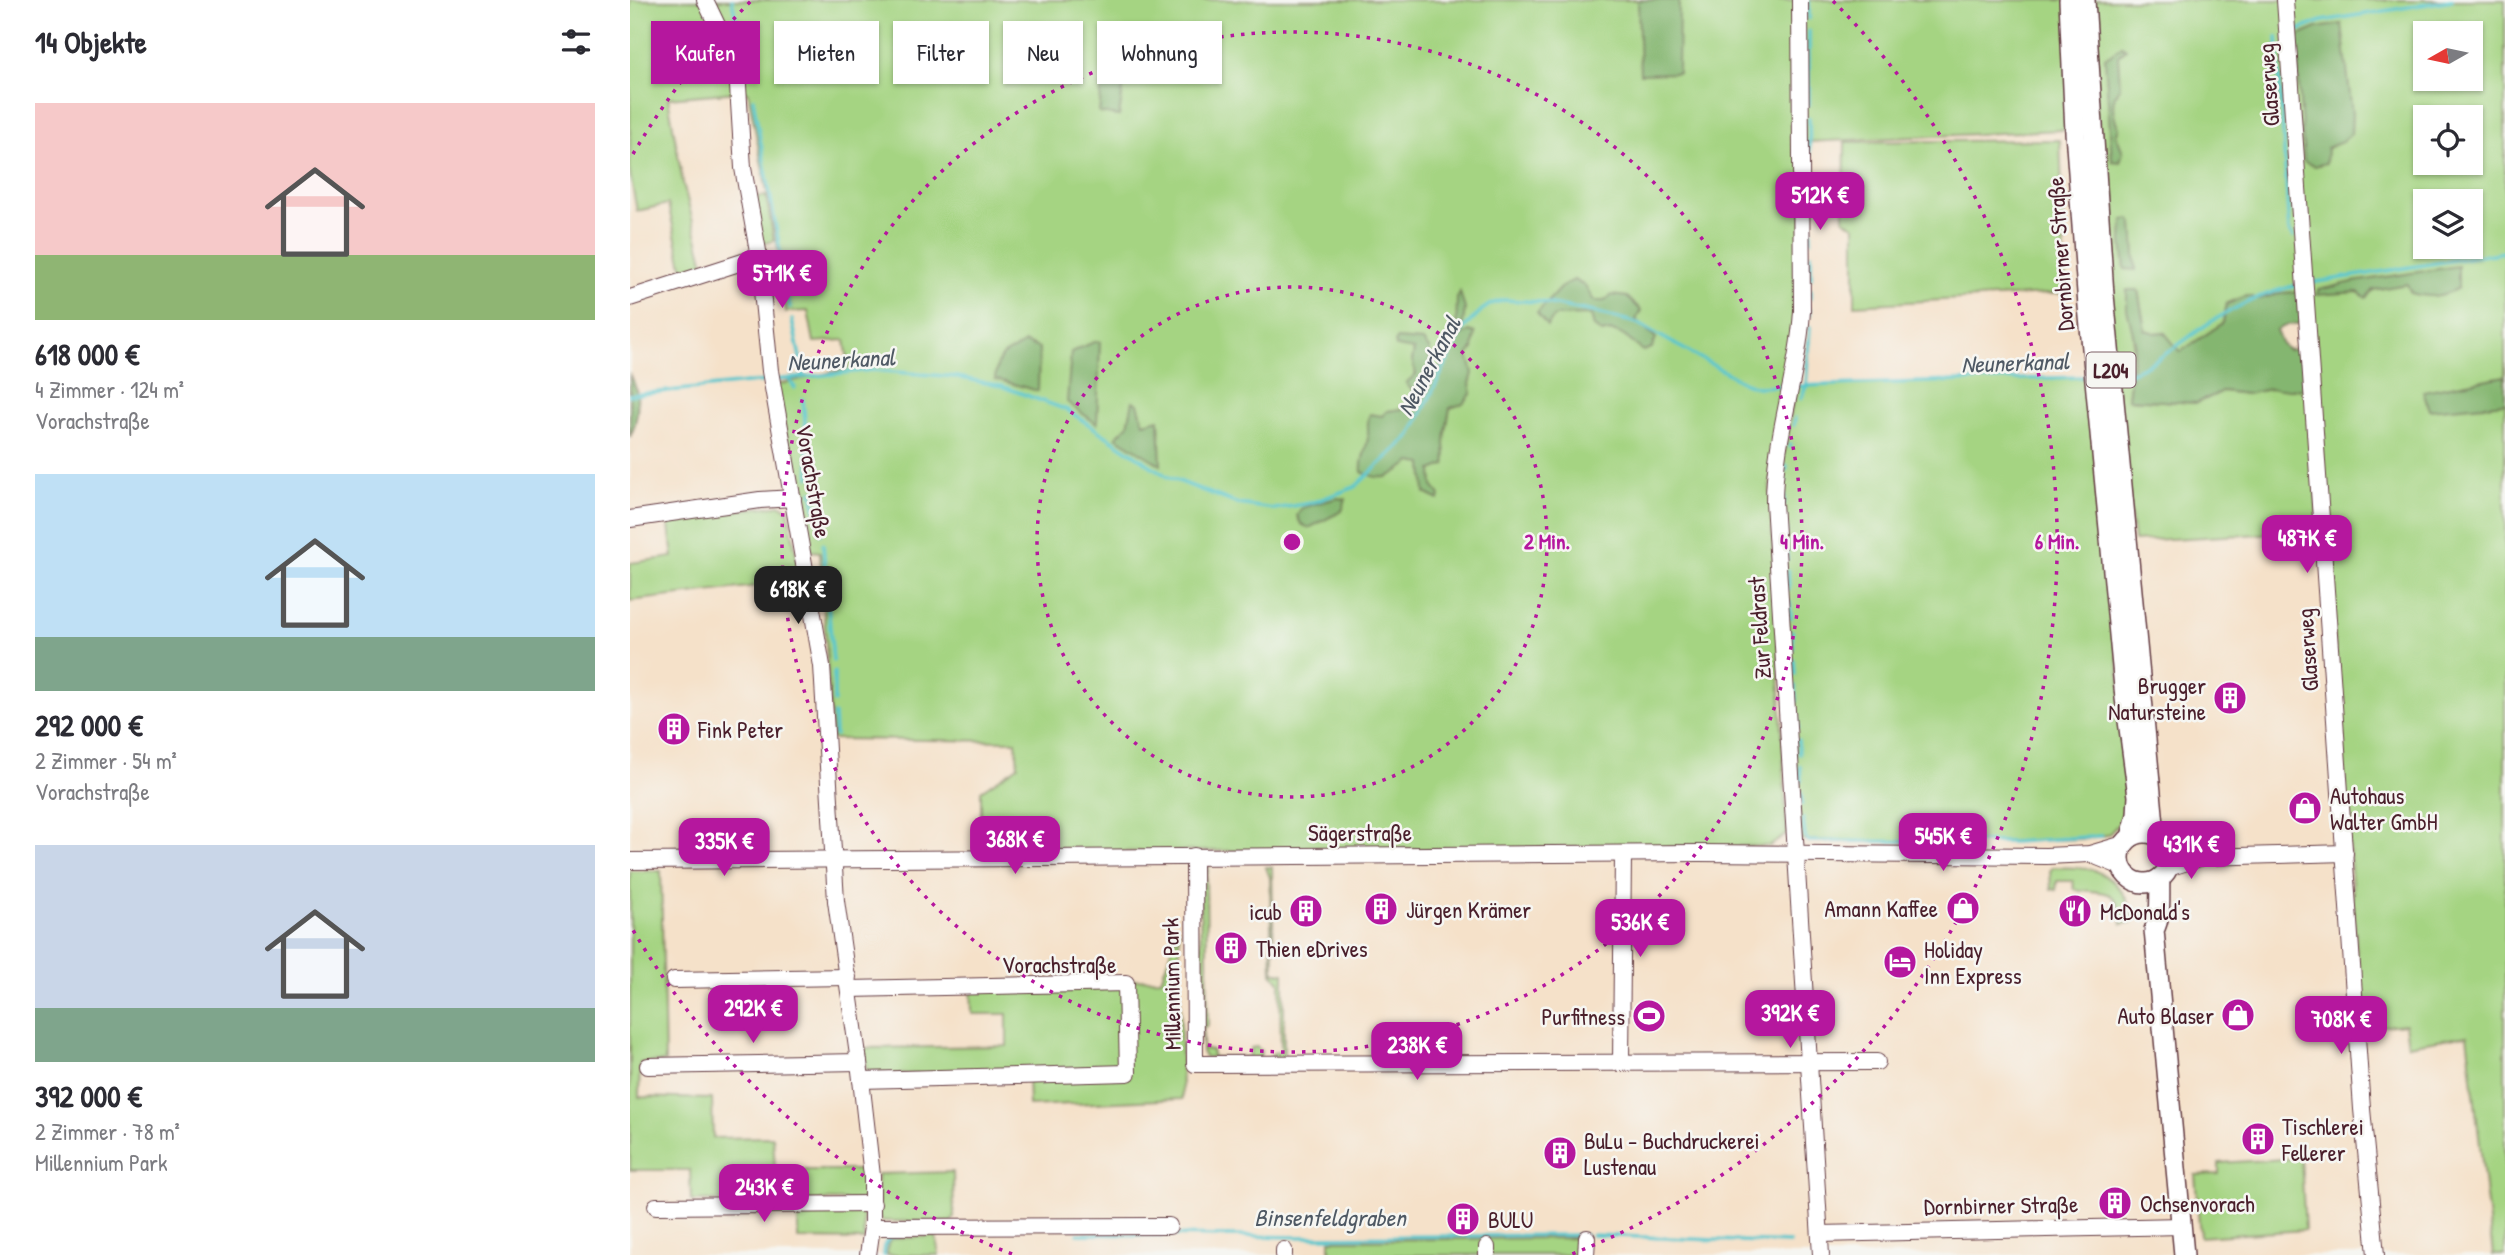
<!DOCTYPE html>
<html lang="de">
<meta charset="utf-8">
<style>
:root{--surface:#fff;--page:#f7f7f7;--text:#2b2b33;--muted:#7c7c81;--accent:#b5179e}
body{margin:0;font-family:"Patrick Hand",sans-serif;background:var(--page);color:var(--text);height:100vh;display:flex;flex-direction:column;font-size:26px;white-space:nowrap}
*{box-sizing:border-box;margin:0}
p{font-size:23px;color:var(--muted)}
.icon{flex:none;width:38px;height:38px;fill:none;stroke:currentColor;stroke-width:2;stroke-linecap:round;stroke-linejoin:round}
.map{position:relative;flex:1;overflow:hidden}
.details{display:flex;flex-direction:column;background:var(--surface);width:630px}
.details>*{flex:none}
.banner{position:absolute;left:21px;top:21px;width:665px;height:63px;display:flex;gap:14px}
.needle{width:46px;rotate:261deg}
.tools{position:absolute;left:1783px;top:21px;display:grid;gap:14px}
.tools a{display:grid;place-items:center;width:70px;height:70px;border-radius:0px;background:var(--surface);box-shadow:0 2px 5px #0004;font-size:35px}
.price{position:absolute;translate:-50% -60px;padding:0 16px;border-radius:14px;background:var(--accent);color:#fff;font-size:23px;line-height:46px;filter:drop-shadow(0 2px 4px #0008)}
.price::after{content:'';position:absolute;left:50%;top:42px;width:21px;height:16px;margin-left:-10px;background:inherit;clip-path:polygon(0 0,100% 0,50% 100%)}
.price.current{background:#222;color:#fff}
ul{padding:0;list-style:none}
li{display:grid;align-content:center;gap:14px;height:371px;padding:0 35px}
li span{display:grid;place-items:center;height:217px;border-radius:0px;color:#555}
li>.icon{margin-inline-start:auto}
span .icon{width:126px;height:126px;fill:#fffc;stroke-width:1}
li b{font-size:30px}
h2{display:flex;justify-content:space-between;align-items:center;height:84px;padding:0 35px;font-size:30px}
.tag{padding:0 24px;border-radius:0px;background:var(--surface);box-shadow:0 2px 5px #0004;font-size:24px;line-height:63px}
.tag.current{background:var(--accent);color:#fff}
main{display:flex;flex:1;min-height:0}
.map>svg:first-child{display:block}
.green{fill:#a5d482;stroke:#787a56;stroke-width:2;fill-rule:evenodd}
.forest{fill:#84b670;stroke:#676a4e;stroke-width:2}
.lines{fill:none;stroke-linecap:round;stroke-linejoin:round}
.stream{stroke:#59c6cd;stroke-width:3.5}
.minor-casing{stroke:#643c43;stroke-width:18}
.major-casing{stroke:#643c43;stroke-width:22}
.minor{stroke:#fff;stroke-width:16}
.major{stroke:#fff;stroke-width:19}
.ring{fill:none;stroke:#b5179e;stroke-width:3.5;stroke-dasharray:3.5 7}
.labels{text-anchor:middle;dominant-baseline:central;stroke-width:5;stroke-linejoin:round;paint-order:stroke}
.shield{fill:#f6f6f2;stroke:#7e6067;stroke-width:2}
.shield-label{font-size:21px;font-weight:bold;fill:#4a1f2b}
.street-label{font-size:23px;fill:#4a1f2b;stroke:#f6f6f2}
.poi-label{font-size:23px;fill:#4a1f2b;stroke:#f6f6f2;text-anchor:start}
.water-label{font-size:24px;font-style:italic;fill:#4f5964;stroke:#f6f6f2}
.centre{fill:#b5179e;stroke:#f6f6f2;stroke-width:3.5}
.ring-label{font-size:21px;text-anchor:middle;font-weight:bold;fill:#b5179e;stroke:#f6f6f2;stroke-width:5;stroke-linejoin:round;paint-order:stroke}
</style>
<main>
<section class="details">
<h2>14 Objekte<svg class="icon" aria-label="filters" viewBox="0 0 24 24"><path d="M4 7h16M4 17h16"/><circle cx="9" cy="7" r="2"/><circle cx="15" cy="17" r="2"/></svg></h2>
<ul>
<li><span style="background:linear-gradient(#f6c9c9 70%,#8fb573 0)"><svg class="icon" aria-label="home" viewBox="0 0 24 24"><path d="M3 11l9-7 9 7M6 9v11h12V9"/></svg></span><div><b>618 000 €</b><p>4 Zimmer · 124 m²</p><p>Vorachstraße</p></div></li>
<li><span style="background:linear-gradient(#bfe0f5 75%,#7fa58c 0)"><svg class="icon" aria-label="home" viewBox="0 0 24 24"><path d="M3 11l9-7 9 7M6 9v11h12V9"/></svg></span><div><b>292 000 €</b><p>2 Zimmer · 54 m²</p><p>Vorachstraße</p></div></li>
<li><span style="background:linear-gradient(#c9d6e8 75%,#7fa58c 0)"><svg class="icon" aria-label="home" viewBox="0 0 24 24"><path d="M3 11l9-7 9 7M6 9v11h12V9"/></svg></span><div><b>392 000 €</b><p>2 Zimmer · 78 m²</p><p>Millennium Park</p></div></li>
</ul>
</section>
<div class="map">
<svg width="1875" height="1255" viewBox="0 0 1875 1255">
<rect width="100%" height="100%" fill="#f6f6f2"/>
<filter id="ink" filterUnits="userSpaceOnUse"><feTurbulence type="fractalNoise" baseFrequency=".0143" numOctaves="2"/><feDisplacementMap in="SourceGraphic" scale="14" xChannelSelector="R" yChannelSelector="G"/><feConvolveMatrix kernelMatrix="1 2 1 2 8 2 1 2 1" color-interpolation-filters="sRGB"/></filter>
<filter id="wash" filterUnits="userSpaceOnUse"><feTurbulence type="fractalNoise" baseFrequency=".00686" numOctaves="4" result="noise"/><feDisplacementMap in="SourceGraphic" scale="28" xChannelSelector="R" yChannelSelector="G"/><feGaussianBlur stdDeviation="1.57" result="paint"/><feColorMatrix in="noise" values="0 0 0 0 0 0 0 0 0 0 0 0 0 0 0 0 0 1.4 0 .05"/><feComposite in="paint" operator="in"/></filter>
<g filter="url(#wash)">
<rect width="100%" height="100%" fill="#f5e1c9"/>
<!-- green -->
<g class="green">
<path d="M0,0H75L107,92L38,98L53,183L76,272L55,279L38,204L7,211L0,174Z"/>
<path d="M78,0H1875V1255H1863L1837,1035L1778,1045L1775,1024L1732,1028L1680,292L1651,293L1630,299L1616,296L1597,303L1593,323L1550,352L1534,332L1525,333L1515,330L1508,291L1498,399L1567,403L1593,391L1616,394L1640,389H1679L1688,531L1504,541L1454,129L1177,142L1167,331L1140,485L1157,834L1140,846L351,853V791L388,766L386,741L202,739L190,552L180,551L146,385L219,368L215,340L184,342L178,311L156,312L149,255L118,92H111ZM1796,33H1841V79H1796ZM1796,117H1841V163H1796ZM1796,201H1841V247H1796Z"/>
<path d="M1430,140L1436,293L1225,305V227L1214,219L1215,142Z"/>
<path d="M136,196L144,241L131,244L122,197Z"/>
<path d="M1458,377L1495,727L1500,812L1478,835L1451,839L1338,843L1170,840L1148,492L1165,386Z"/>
<path d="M152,505L158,510L171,581L0,601V563L43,557L38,518Z"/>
<path d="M579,867L576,880L578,1026L573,1027V1049L582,1050L583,1057H619L621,1048L627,1047L631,1051L630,1058L575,1057L572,1052L570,871L572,868Z"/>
<path d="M636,867H642L644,973H654V1061L640,1057L643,1053L651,1052L650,981L642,974L640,878Z"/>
<path d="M1423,867C1435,868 1447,867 1458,869C1482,873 1502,898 1502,922L1492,924C1489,886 1474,894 1444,889L1443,881H1427L1426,890L1421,889L1420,871Z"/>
<path d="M0,871H31L35,1062L10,1063L9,1097L82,1099L83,1138L143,1137L145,1170H232L234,1200L61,1201L60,1170H0Z"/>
<path d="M549,928L552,1099L399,1106L398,1074H237L234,1048L377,1046V1014H342L341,982L531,979Z"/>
<path d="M1671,1158L1675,1230L1570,1237L1565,1175L1589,1174V1163Z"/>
<path d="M323,1172L324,1218L321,1222L254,1221L249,1219L247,1174Z"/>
<path d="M233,1208L234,1240L168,1239V1209Z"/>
<path d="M306,1236L309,1255H257L258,1244L261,1239Z"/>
<path d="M952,1238L953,1255H700V1240Z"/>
</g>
<!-- forest -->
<g class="forest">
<path d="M1008,0H1049L1048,73L1010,74Z"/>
<path d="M1712,24L1722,114L1721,134L1712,142L1697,148L1696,163L1685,166L1674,162L1666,37L1687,28Z"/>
<path d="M1492,46L1496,49L1488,56L1490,87C1480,99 1482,115 1489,128L1486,135L1493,152L1490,162L1482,161L1475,58Z"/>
<path d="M494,83L489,116L469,113L472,84Z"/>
<path d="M1500,219L1503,223L1506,270L1495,269L1492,242L1493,220Z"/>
<path d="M1828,266V288C1814,297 1796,298 1781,293L1777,284L1743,290L1736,298L1728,292L1687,295L1688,290L1723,282Z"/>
<path d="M944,280L955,286L964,301H974L982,295L997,297L1011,310L1006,320L1026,338L1022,348L1014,351C1000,343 990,326 972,333L964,327L961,315L925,316L917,326L907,313L930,288Z"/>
<path d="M1497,290H1508L1515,330L1525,333L1534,332L1550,352L1593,323L1597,304L1616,296L1630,299L1651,293L1670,292L1674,323L1657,325L1646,330L1651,343L1658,350L1676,348L1679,389H1640L1616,394L1593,391L1567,403L1498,399L1505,342L1497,309Z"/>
<path d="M830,292L835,309L831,336L839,331L845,333L843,349L838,355L843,373L840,384L842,393L833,404L820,408C818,419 816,430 815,442C815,450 817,456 815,465L802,470L803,486L810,495L809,500L795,493L793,464L781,462C762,476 755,483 732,472C730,459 737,450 738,437C739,428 736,422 740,414L752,416L757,411L772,409L784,393L776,383L786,374L782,361L784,350L766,347L765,342L767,339L793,341L800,350L801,372L808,371L826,333L827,298Z"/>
<path d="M464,342H470L467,424L437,402L441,352Z"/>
<path d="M395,343L409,348L408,391L365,379C368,350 374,357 395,343Z"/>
<path d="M0,375C11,392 9,419 0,437Z"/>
<path d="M1875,376V403L1799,410L1793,391Z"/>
<path d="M503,401L508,404L514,423L529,419L531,465L486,437L498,425Z"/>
<path d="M707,498L716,499L712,511L679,528L671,524L667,516L672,508Z"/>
</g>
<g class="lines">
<!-- stream -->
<g class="stream">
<path d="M102,0L118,76"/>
<path d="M1179,2V19"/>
<path d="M1179,31V105"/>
<path d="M1666,31L1692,21L1822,0"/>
<path d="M1647,37L1659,231L1663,237"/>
<path d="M123,99L160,307"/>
<path d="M1179,118L1180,171"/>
<path d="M1180,193L1181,240"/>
<path d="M1181,278V254"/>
<path d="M1680,283L1875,252"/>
<path d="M1181,290V298"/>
<path d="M1180,315V310"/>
<path d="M162,320L174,376"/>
<path d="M1496,374C1527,364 1552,341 1579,323C1607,306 1637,291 1669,285"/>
<path d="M159,379L165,388"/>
<path d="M145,380L242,370L327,377L371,386L437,410L538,477L608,504L644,509L681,503L725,487L781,435L833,329L852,310L861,304L874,300L910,302L964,312L1007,323L1115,383L1127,387L1156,386"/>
<path d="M1167,386L1452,377"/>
<path d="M0,395L137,381"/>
<path d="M173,399L180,477"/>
<path d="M1171,399L1176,386L1180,327"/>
<path d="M1164,425L1165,418"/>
<path d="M1160,447V444"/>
<path d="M1156,470L1157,466"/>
<path d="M1155,482V479"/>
<path d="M182,492L191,533"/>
<path d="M1154,493V505"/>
<path d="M1155,517L1156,532"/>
<path d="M1156,543L1157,560"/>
<path d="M193,544L196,582"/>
<path d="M1158,571L1159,590"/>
<path d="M197,593L203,661"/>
<path d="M1160,602L1161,618"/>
<path d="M1162,631L1163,648"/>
<path d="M1164,660L1165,674"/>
<path d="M204,672V702"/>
<path d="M1165,686L1166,702"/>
<path d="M204,714L205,735"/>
<path d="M1167,714L1168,728"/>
<path d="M1168,740L1169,754"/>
<path d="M1170,766L1171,781"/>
<path d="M1171,793L1172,804"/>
<path d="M1173,819L1175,837L1178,841L1383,842L1471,836"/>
<path d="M448,1234L681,1237L955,1235"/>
<path d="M962,1235L1160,1243"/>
<path d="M254,1255L255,1244L259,1238L272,1234"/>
</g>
</g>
</g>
<g filter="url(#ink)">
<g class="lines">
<defs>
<g id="minor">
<path d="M75,0L97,46L108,86L113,168L128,251L140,371L192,666L206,901L229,1062L242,1176V1227L238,1255"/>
<path d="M1170,0L1172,311C1168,376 1144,437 1144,502L1191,1255"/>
<path d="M1655,0L1732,1109L1746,1255"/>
<path d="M0,298L128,257"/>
<path d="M0,519L130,500L163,498"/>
<path d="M1537,846L1573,857L1715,853"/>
<path d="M1460,854L1492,867"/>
<path d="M564,856L565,1064L1247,1062"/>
<path d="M0,861L1069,853L1416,856L1460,854L1494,844"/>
<path d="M1538,868L1573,857"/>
<path d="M44,980L218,977"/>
<path d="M219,989L496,983L498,1073L231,1080"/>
<path d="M991,1063L993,854"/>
<path d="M18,1066L229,1062"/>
<path d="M26,1206L243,1204"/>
<path d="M242,1227L539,1226"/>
<path d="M1190,1234L1552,1226"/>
<path d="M857,1247V1255"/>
<path d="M654,1255V1250"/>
<path d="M956,1255L957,1238"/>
</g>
<g id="major">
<path d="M1439,0L1445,132L1458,306L1495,698L1508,796L1507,815L1501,837"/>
<path d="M1455,0L1474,295L1525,835"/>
<circle cx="1515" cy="858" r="25"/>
<path d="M1530,878C1529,894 1532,916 1524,930L1554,1255"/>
</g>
</defs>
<!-- minor casing -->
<use href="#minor" class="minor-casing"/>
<!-- major casing -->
<use href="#major" class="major-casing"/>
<!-- minor -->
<use href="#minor" class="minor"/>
<!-- major -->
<use href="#major" class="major"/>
</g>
</g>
<!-- distance rings -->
<g class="ring">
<circle cx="662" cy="542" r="255"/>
<circle cx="662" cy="542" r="510"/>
<path d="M382 1254A765 765 0 0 1 3 930M3 154A765 765 0 0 1 121 1M1203 1A765 765 0 0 1 942 1254"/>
</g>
<!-- icons -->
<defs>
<symbol id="building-disc" viewBox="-11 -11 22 22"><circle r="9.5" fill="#b5179e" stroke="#f6f6f2"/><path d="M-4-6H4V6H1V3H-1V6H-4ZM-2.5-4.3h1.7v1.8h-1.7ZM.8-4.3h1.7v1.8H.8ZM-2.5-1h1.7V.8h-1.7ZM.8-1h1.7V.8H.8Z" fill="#fff"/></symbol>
<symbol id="shop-disc" viewBox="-11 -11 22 22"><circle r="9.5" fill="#b5179e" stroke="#f6f6f2"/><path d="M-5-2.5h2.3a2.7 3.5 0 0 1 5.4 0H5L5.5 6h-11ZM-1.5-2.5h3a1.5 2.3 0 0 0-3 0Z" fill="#fff"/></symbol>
<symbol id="restaurant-disc" viewBox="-11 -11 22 22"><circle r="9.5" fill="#b5179e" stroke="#f6f6f2"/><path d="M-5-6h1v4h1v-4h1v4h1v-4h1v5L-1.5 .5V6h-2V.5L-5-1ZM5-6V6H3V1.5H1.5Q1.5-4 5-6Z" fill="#fff"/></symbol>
<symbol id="hotel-disc" viewBox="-11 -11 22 22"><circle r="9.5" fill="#b5179e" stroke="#f6f6f2"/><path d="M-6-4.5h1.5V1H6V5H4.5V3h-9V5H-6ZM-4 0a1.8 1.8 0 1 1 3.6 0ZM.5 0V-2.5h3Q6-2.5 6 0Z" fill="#fff"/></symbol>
<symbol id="stadium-disc" viewBox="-11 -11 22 22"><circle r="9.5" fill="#b5179e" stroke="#f6f6f2"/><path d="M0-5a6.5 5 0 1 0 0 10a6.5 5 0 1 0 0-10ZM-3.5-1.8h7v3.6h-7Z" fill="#fff"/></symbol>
</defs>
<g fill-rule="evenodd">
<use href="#building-disc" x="1581" y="679" width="38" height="38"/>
<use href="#building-disc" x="25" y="710" width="38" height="38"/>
<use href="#shop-disc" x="1656" y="789" width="38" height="38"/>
<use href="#shop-disc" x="1314" y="889" width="38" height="38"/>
<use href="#building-disc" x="732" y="890" width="38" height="38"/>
<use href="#building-disc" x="657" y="892" width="38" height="38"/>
<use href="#restaurant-disc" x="1426" y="892" width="38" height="38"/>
<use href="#building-disc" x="582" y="929" width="38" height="38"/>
<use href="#hotel-disc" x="1251" y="943" width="38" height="38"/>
<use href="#shop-disc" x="1589" y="996" width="38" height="38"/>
<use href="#stadium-disc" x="1000" y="997" width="38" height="38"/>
<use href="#building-disc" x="1609" y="1120" width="38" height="38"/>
<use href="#building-disc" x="911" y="1134" width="38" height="38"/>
<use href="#building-disc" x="1466" y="1184" width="38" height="38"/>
<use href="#building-disc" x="814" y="1200" width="38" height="38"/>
</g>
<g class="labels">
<!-- shield labels -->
<rect class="shield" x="1456.5" y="352.5" width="49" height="35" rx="5"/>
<g class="shield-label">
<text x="1481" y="370">L204</text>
</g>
<!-- street labels -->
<g class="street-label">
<text transform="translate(1638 85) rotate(-94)">Glaserweg</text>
<text transform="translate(1430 254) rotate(-94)">Dornbirner Straße</text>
<text transform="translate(184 481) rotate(80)">Vorachstraße</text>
<text transform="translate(1129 628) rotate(-94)">Zur Feldrast</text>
<text transform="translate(1677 650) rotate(-94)">Glaserweg</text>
<text x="730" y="832">Sägerstraße</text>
<text x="429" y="964">Vorachstraße</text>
<text transform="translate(541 984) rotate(-91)">Millennium Park</text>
<text transform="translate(1371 1205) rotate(-1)">Dornbirner Straße</text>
</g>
<!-- poi labels -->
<g class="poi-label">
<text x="1576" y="685" text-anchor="end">Brugger<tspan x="1576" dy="26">Natursteine</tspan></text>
<text x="68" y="729">Fink Peter</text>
<text x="1700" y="795">Autohaus<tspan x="1700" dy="26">Walter GmbH</tspan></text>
<text x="1308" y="908" text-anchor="end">Amann Kaffee</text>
<text x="776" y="909">Jürgen Krämer</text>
<text x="652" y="911" text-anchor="end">icub</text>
<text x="1470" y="911">McDonald's</text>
<text x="626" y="948">Thien eDrives</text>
<text x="1294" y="949">Holiday<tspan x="1294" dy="26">Inn Express</tspan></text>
<text x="1584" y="1015" text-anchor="end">Auto Blaser</text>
<text x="995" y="1016" text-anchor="end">Purfitness</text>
<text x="1652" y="1126">Tischlerei<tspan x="1652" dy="26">Fellerer</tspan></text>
<text x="954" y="1140">BuLu - Buchdruckerei<tspan x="954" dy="26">Lustenau</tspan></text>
<text x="1510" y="1203">Ochsenvorach</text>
<text x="858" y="1219">BULU</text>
</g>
<!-- water labels -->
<g class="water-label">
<text transform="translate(211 359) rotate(-3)">Neunerkanal</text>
<text transform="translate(1385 362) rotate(-2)">Neunerkanal</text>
<text transform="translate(798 366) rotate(-62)">Neunerkanal</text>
<text x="700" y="1217">Binsenfeldgraben</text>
</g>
</g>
<circle cx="662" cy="542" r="10" class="centre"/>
<g class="ring-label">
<text x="917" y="549">2 Min.</text>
<text x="1172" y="549">4 Min.</text>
<text x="1427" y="549">6 Min.</text>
</g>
</svg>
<div class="tools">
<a><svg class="needle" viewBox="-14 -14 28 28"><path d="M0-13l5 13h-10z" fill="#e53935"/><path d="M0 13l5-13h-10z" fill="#7c7c81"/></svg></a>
<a><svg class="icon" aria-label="locate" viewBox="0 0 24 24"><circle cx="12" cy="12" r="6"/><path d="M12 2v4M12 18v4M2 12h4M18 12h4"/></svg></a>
<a><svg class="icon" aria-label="layers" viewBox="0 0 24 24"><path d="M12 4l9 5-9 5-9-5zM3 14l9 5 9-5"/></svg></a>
</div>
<b class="price" style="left:1190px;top:232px">512K €</b>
<b class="price" style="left:152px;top:310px">571K €</b>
<b class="price" style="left:1677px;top:575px">487K €</b>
<b class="price current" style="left:168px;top:626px">618K €</b>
<b class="price" style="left:1313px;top:873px">545K €</b>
<b class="price" style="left:385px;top:876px">368K €</b>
<b class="price" style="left:94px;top:878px">335K €</b>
<b class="price" style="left:1561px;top:881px">431K €</b>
<b class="price" style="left:1010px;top:959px">536K €</b>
<b class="price" style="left:123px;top:1045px">292K €</b>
<b class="price" style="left:1160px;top:1050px">392K €</b>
<b class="price" style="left:1711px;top:1056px">708K €</b>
<b class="price" style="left:787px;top:1082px">238K €</b>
<b class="price" style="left:134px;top:1224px">243K €</b>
<div class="banner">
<a class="tag current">Kaufen</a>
<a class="tag">Mieten</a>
<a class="tag">Filter</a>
<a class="tag">Neu</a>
<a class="tag">Wohnung</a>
</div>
</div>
</main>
